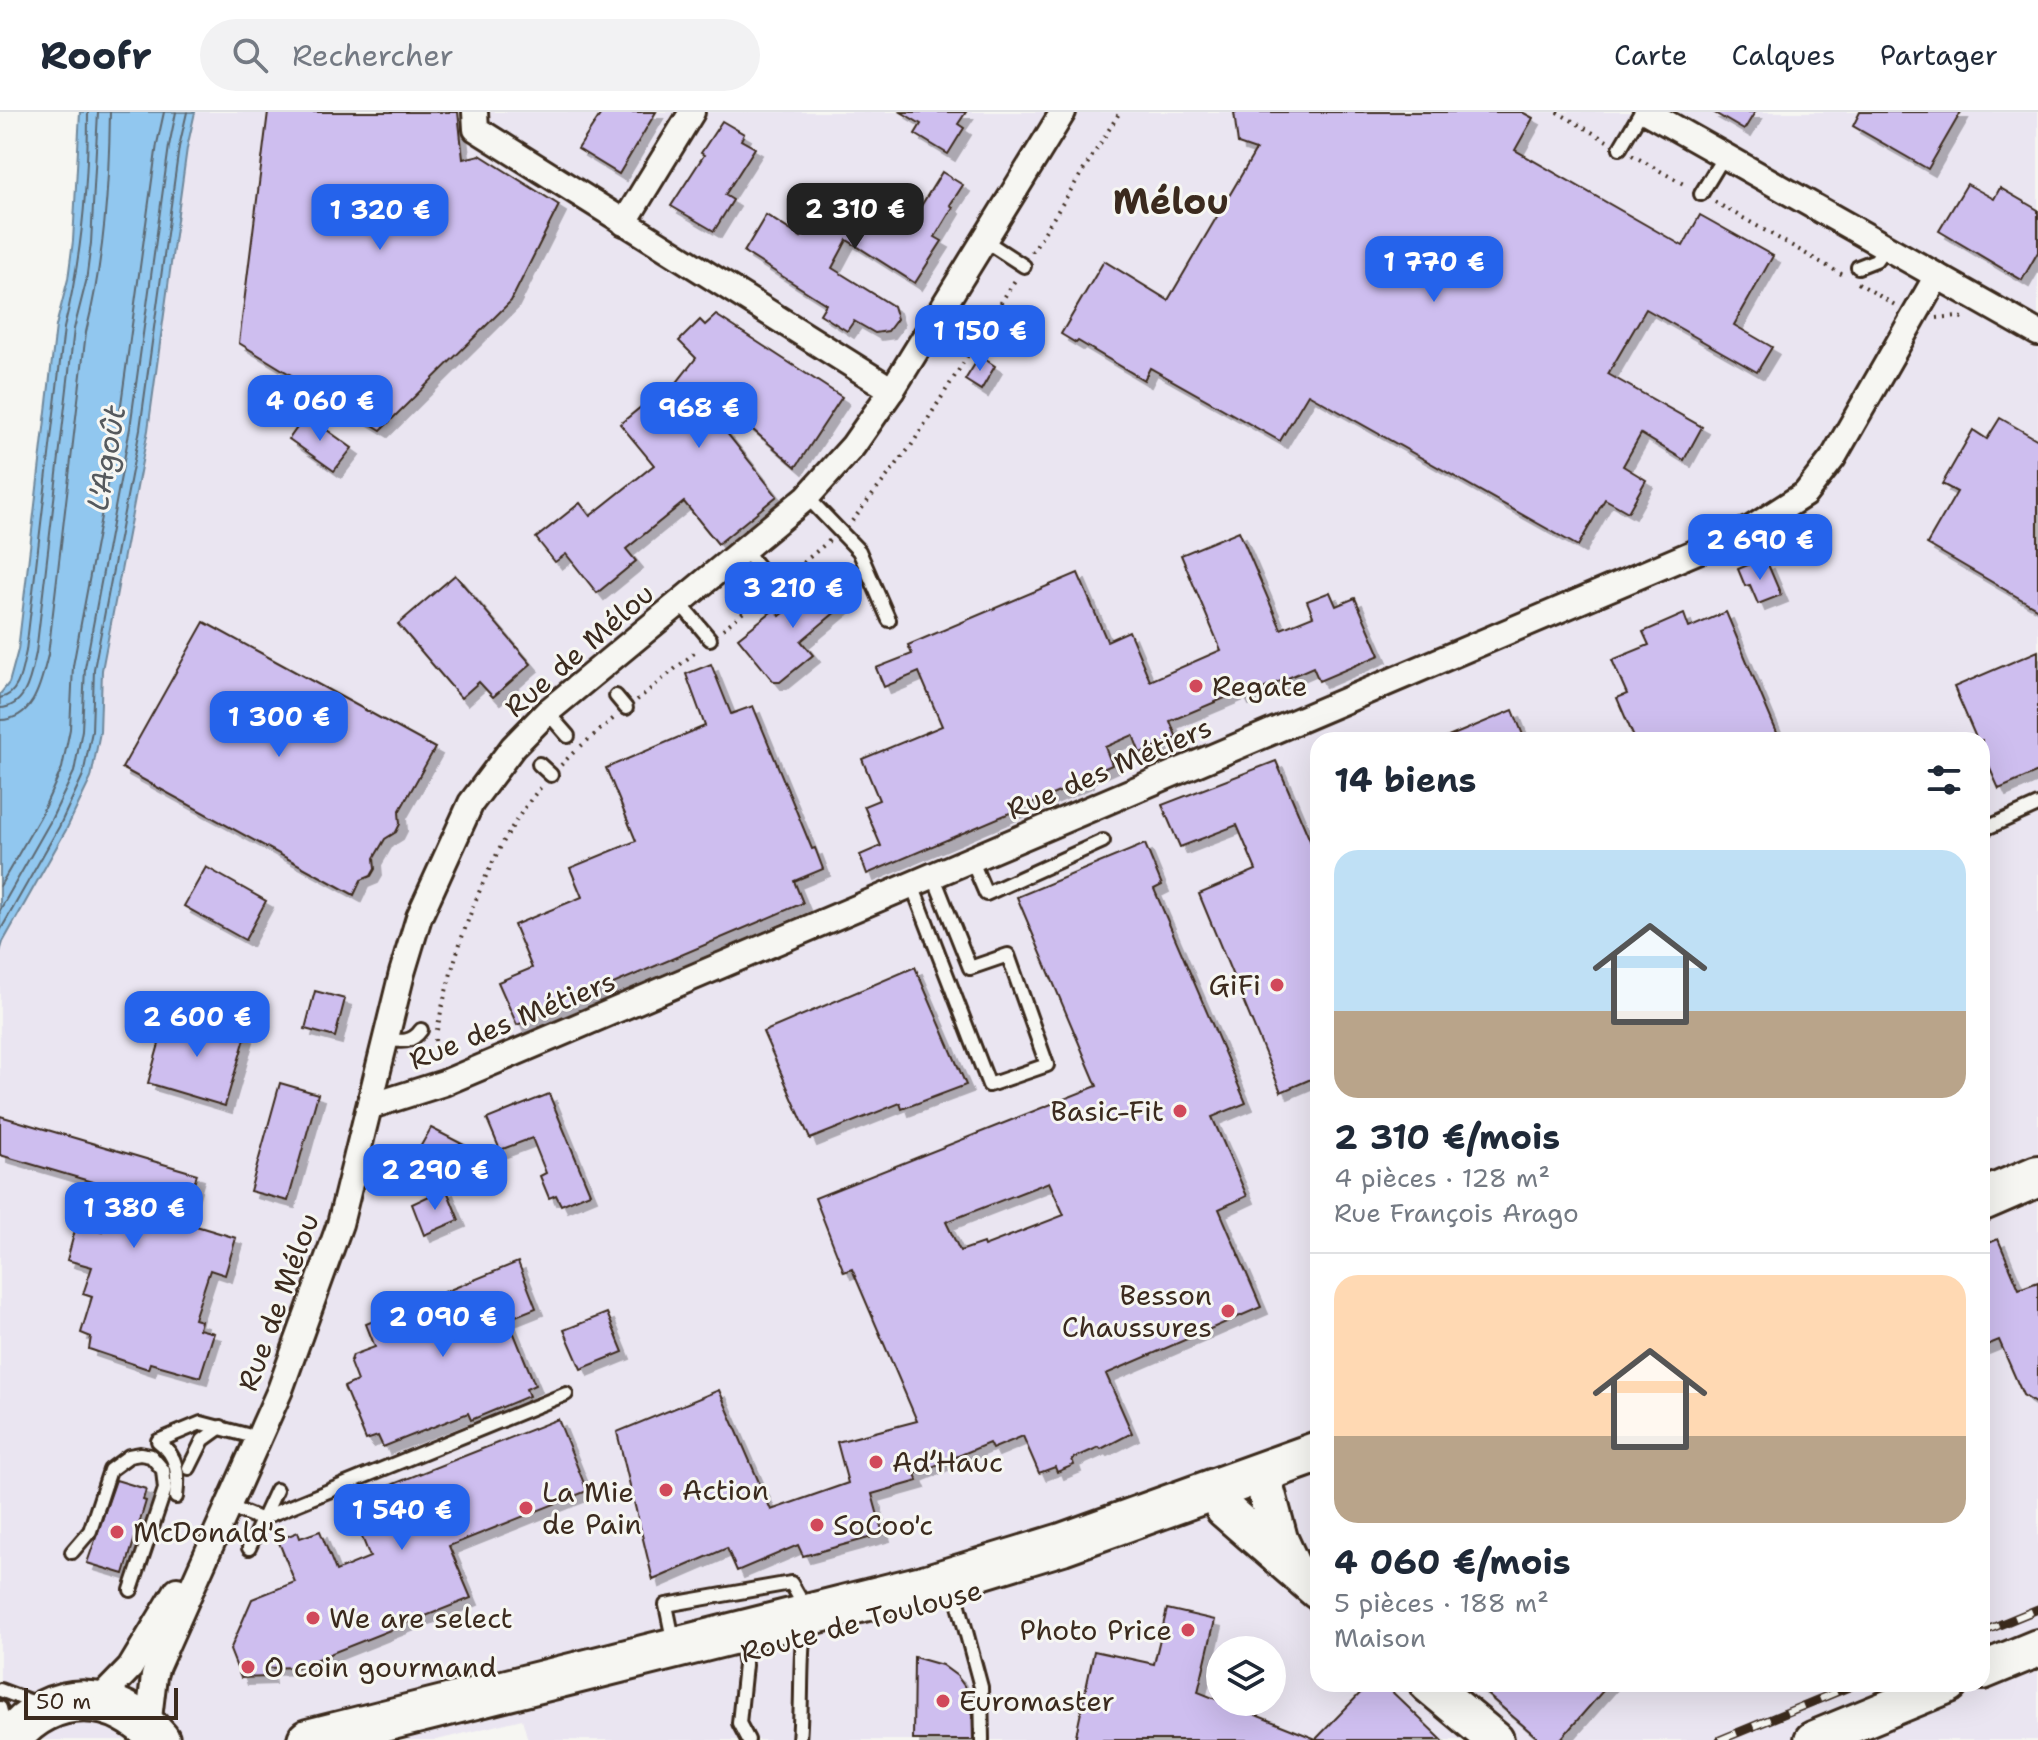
<!DOCTYPE html>
<html lang="fr">
<meta charset="utf-8">
<style>
:root{--surface:#fff;--page:#f2f2f3;--text:#1f2937;--muted:#747a83;--line:#e0e1e3;--accent:#2563eb}
body{margin:0;font-family:"Shantell Sans",sans-serif;background:var(--page);color:var(--text);height:100vh;display:flex;flex-direction:column;font-size:30px;white-space:nowrap}
*{box-sizing:border-box;margin:0}
p{font-size:26px;color:var(--muted)}
.icon{flex:none;width:44px;height:44px;fill:none;stroke:currentColor;stroke-width:2;stroke-linecap:round;stroke-linejoin:round}
.map{position:relative;flex:1;overflow:hidden}
.side{position:absolute;left:1310px;top:620px;width:680px;height:960px;display:flex;flex-direction:column;background:var(--surface);border-radius:24px;box-shadow:0 8px 32px #0002}
.side>*{flex:none}
.buttons{position:absolute;left:1206px;top:1524px;display:grid;gap:16px}
.buttons a{display:grid;place-items:center;width:80px;height:80px;border-radius:50%;background:var(--surface);box-shadow:0 8px 32px #0002;font-size:40px}
.scale{position:absolute;left:24px;bottom:20px;width:154px;box-sizing:border-box;padding-left:8px;border:4px solid #3b2a1e;border-top:0;font-size:22px;line-height:28px;white-space:nowrap;color:#3b2a1e;-webkit-text-stroke:6px #f6f6f2;paint-order:stroke}
.price{position:absolute;translate:-50% -68px;padding:0 18px;border-radius:16px;background:var(--accent);color:#fff;font-size:26px;line-height:52px;filter:drop-shadow(0 2px 4px #0008)}
.price::after{content:'';position:absolute;left:50%;top:48px;width:24px;height:18px;margin-left:-12px;background:inherit;clip-path:polygon(0 0,100% 0,50% 100%)}
.price.selected{background:#222;color:#fff}
ul{padding:0;list-style:none}
li{display:grid;align-content:center;gap:16px;height:424px;padding:0 24px}
li+li{border-top:2px solid var(--line)}
li span{display:grid;place-items:center;height:248px;border-radius:24px;color:#555}
li>.icon{margin-inline-start:auto}
span .icon{width:144px;height:144px;fill:#fffc;stroke-width:1}
li b{font-size:34px}
h2{display:flex;justify-content:space-between;align-items:center;height:96px;padding:0 24px;font-size:34px}
header{display:flex;align-items:center;gap:48px;box-sizing:border-box;height:112px;padding:0 40px;background:var(--surface);border-bottom:2px solid var(--line)}
header strong{font-size:38px}
nav{display:flex;gap:44px;margin-inline-start:auto;font-size:28px}
.search{width:560px;height:72px;background:var(--page);display:flex;align-items:center;gap:20px;box-sizing:border-box;padding:0 28px;border-radius:44px;color:var(--muted);font-size:30px}
.map>svg:first-child{display:block}
.built{fill:#eae5f1;fill-rule:evenodd}
.water{fill:#91c7ef;stroke:#6f889b;stroke-width:2}
.lines{fill:none;stroke-linecap:round;stroke-linejoin:round}
.shore{stroke:#5d6972;stroke-width:2}
.building{fill:#cebeef;stroke:#3b2a1e;stroke-width:2;fill-rule:evenodd;filter:url(#shadow)}
.lane-casing{stroke:#3b2a1e;stroke-width:18}
.street-casing{stroke:#3b2a1e;stroke-width:30}
.secondary-casing{stroke:#3b2a1e;stroke-width:42}
.primary-casing{stroke:#3b2a1e;stroke-width:46}
.path{stroke:#3b2a1e;stroke-width:4;stroke-dasharray:2 6;stroke-linecap:butt}
.lane{stroke:#f6f6f2;stroke-width:12}
.street{stroke:#f6f6f2;stroke-width:24}
.secondary{stroke:#f6f6f2;stroke-width:36}
.primary{stroke:#f6f6f2;stroke-width:40}
.rail-casing{stroke:#3b2a1e;stroke-width:9}
.rail{stroke:#f6f6f2;stroke-width:6;stroke-dasharray:18;stroke-linecap:butt}
.poi-dot{fill:#d1495b;stroke:#f6f6f2;stroke-width:3}
.labels{text-anchor:middle;dominant-baseline:central;stroke-width:6;stroke-linejoin:round;paint-order:stroke}
.street-label{font-size:28px;fill:#3b2a1e;stroke:#f6f6f2}
.poi-label{font-size:28px;fill:#3b2a1e;stroke:#f6f6f2;text-anchor:start}
.water-label{font-size:30px;font-style:italic;fill:#55595d;stroke:#f6f6f2}
.district-label{font-size:36px;font-weight:bold;fill:#3b2a1e;stroke:#f6f6f2}
</style>
<header>
<strong>Roofr</strong>
<div class="search"><svg class="icon" aria-label="search" viewBox="0 0 24 24"><circle cx="10" cy="10" r="6"/><path d="M15 15l6 6"/></svg>Rechercher</div>
<nav><a>Carte</a><a>Calques</a><a>Partager</a></nav>
</header>
<div class="map">
<svg width="2038" height="1628" viewBox="0 0 2038 1628">
<defs>
<filter id="shadow"><feDropShadow dx="7" dy="7" stdDeviation="0" flood-color="#0004"/></filter>
</defs>
<rect width="100%" height="100%" fill="#f6f6f2"/>
<filter id="ink" filterUnits="userSpaceOnUse"><feTurbulence type="fractalNoise" baseFrequency=".0125" numOctaves="2"/><feDisplacementMap in="SourceGraphic" scale="16" xChannelSelector="R" yChannelSelector="G"/><feConvolveMatrix kernelMatrix="1 2 1 2 8 2 1 2 1" color-interpolation-filters="sRGB"/></filter>
<g filter="url(#ink)">
<!-- built -->
<path class="built" d="M195,0H2038V1628H528L522,1607L437,1628H0V840L3,830L66,718L91,666L100,620L102,558L148,318L187,36ZM1318,628H1982V1572H1318ZM1220,1538H1272V1590H1220Z"/>
<!-- water -->
<path class="water" d="M80,0H195L187,36L148,318L102,558L100,620L91,666L66,718L3,830L0,840V582L9,571L18,538L56,214L68,167L73,129Z"/>
<g class="lines">
<!-- shore -->
<g class="shore">
<path d="M0,586C20,583 22,556 26,539L64,216C82,145 88,73 88,0"/>
<path d="M0,596C27,595 31,562 36,541L74,217L86,170L91,131L98,0"/>
<path d="M0,608C35,607 41,570 48,543L86,220C104,148 109,74 110,0"/>
<path d="M0,774L40,705L62,656L70,617L73,554L118,314L157,32L164,0"/>
<path d="M0,798L50,710L74,660L82,618L85,556L130,316L169,34L176,0"/>
<path d="M0,819L59,715L83,663L92,619L94,557L140,317L179,35L187,0"/>
</g>
</g>
<!-- building -->
<g class="building">
<path d="M268,0H458L463,47L480,43L559,93L511,189L381,318L239,231Z"/>
<path d="M602,0H656L619,62L578,37Z"/>
<path d="M901,0H966L958,12L964,16L948,42L915,22L921,12Z"/>
<path d="M1234,0H1522L1533,6L1515,38L1683,134L1700,103L1773,144L1734,213L1772,235L1757,260L1646,197L1608,262L1702,315L1684,348L1641,322L1623,354L1646,368L1628,400L1605,387L1578,434L1308,282L1280,329L1150,256L1144,268L1078,229L1076,231L1061,222L1104,149L1168,188L1256,38L1238,32Z"/>
<path d="M1713,0H1755L1744,18Z"/>
<path d="M1860,0H1961L1928,57L1853,14Z"/>
<path d="M722,9L744,22L741,28L755,36L725,83L733,88L714,119L671,94L704,43L701,41Z"/>
<path d="M942,60L963,73L950,93L953,95L935,125L942,129L915,171L847,128L832,156L893,194L897,207L888,219L875,221L854,209L847,219L820,202L826,192L744,140L766,103L801,125L833,73L881,103L887,95L911,110Z"/>
<path d="M1967,72L1994,87L2000,76L2038,98V140L2022,168L1939,119Z"/>
<path d="M716,203L842,285L796,355L702,274L695,281L777,384L718,432L684,390L626,437L636,449L597,481L566,442L555,450L536,426L580,391L590,404L654,353L620,312L663,277L667,283L696,246L679,229L700,208L705,213Z"/>
<path d="M980,244L995,254L981,278L965,268Z"/>
<path d="M306,303L352,336L334,359L289,327Z"/>
<path d="M2000,306L2038,328V497L1927,432L1957,380L1942,372L1973,318L1987,327Z"/>
<path d="M1239,419L1281,517L1313,504L1307,489L1330,480L1336,494L1355,486L1380,543L1319,569L1313,555L1242,586L1239,580L1170,609L1177,626L1140,641L1133,623L1105,635L1112,653L1087,664V668L867,762L860,743L881,734L864,694L879,688L862,647L942,614L919,560L884,575L876,556L912,542L908,533L1078,461L1107,529L1129,519L1150,569L1221,538L1181,443Z"/>
<path d="M1755,450L1757,454L1767,450L1781,483L1758,492L1750,473L1745,474L1738,457Z"/>
<path d="M831,462L851,487L801,529L813,543L780,570H774L738,526L775,497L780,504Z"/>
<path d="M455,463L531,552L493,585L479,570L461,586L398,512Z"/>
<path d="M1726,500L1780,628H1635L1617,586L1627,582L1612,548L1649,533L1643,520L1684,502L1689,516Z"/>
<path d="M204,510L435,636L399,700L400,712L396,720L385,727L374,746L375,757L371,764L361,768L354,783L122,656Z"/>
<path d="M2038,539V660L1999,677L1982,639V628H1977L1954,575Z"/>
<path d="M711,552L731,602L753,594L812,737L815,736L823,757L794,769L803,791L517,913L498,870L532,856L514,813L582,785L570,756L636,729L606,656L705,614L686,562Z"/>
<path d="M1513,598L1525,628H1441Z"/>
<path d="M1276,649L1318,747V964L1281,980L1199,782L1256,758L1237,713L1180,735L1162,693Z"/>
<path d="M1145,732L1162,773L1154,777L1246,991L1212,1005L1247,1084L1219,1097L1261,1195L1106,1262L1132,1321L1101,1337L1099,1335L1072,1347L1074,1353L1057,1360L1055,1355L1039,1361L1023,1324L992,1337L989,1331L915,1362L918,1369L872,1382L883,1422L803,1444L798,1433L737,1459L727,1436L653,1468L617,1320L719,1278L771,1398L848,1371L837,1330L917,1309L852,1157L844,1160L815,1086L1097,974L1017,785ZM1049,1070L1064,1103L984,1134L983,1131L960,1139L946,1110Z"/>
<path d="M206,755L266,789L245,828L184,794Z"/>
<path d="M915,855L966,973L902,997L900,991L810,1027L763,920Z"/>
<path d="M315,879L345,887L335,925L305,917Z"/>
<path d="M168,900L246,923L225,994L148,971Z"/>
<path d="M280,971L318,982L288,1089L250,1079Z"/>
<path d="M549,982L590,1081L561,1093L556,1083L549,1086L540,1064L546,1061L532,1026L500,1038L487,1007Z"/>
<path d="M0,1004L197,1062L183,1110L236,1126L225,1163L210,1158L194,1207L201,1209L199,1217L214,1221L200,1265L150,1251L148,1257L89,1237L91,1225L81,1221L92,1185L83,1182L92,1155L67,1148L77,1111L102,1119L113,1076L0,1043Z"/>
<path d="M431,1016L468,1035L457,1057L419,1037Z"/>
<path d="M446,1076L459,1108L424,1123L412,1092Z"/>
<path d="M1998,1127L2019,1177L2038,1170V1293L2023,1283L1999,1228L1982,1235V1134Z"/>
<path d="M518,1150L536,1196L508,1207L535,1273L526,1277L529,1284L471,1308L468,1301L383,1335L378,1324L366,1328L344,1275L357,1269L350,1251L353,1243L375,1235L366,1212Z"/>
<path d="M607,1201L623,1240L581,1257L564,1218Z"/>
<path d="M558,1307L587,1379L449,1434L471,1486L297,1555L267,1556L268,1565L241,1566L230,1538L252,1487L295,1470L278,1428L298,1420L300,1426L320,1419L336,1459L370,1445L348,1390Z"/>
<path d="M116,1368L146,1377L143,1388L146,1389L124,1462L87,1451Z"/>
<path d="M1167,1497L1215,1508L1198,1580L1316,1627L1369,1572H1384L1442,1628H1075L1094,1539L1154,1552Z"/>
<path d="M914,1545L942,1553L957,1564L967,1578L972,1590L973,1628H913Z"/>
<path d="M1475,1572H1609L1560,1628H1540Z"/>
</g>
<g class="lines">
<defs>
<g id="lane">
<path d="M1620,36L1641,0"/>
<path d="M1701,82L1724,44"/>
<path d="M984,128L1024,154"/>
<path d="M1858,155L1876,148L1885,135"/>
<path d="M807,385L859,439L889,508"/>
<path d="M744,437L774,475"/>
<path d="M680,491L710,527"/>
<path d="M616,584L626,596"/>
<path d="M547,600L568,624"/>
<path d="M539,652L551,663"/>
<path d="M1982,718L2038,693"/>
<path d="M971,747L986,782L1103,729"/>
<path d="M912,773L989,973L1047,953L1008,843L970,856L933,763"/>
<path d="M386,927C401,930 412,931 421,918"/>
<path d="M189,1356L203,1328L221,1315"/>
<path d="M176,1385C179,1362 178,1344 158,1329L201,1311L258,1326"/>
<path d="M228,1394L260,1407L566,1282"/>
<path d="M249,1436L276,1378"/>
<path d="M72,1440L90,1419L110,1358L129,1344L140,1342L151,1344L163,1358L165,1377L131,1478"/>
<path d="M957,1486L981,1575L982,1628"/>
<path d="M674,1532L666,1493L791,1471L806,1497"/>
<path d="M743,1540L745,1553L739,1611L748,1628"/>
<path d="M0,1578L40,1593"/>
<path d="M0,1596L6,1620"/>
<path d="M799,1628C802,1594 800,1560 803,1526"/>
</g>
<g id="street">
<path d="M475,0L476,17L892,278"/>
<path d="M1647,0L2038,221"/>
<path d="M624,111L692,0"/>
<path d="M371,994L444,971L1752,416L1805,382L1833,346L1937,164"/>
<path d="M97,1590L130,1556L177,1478"/>
<path d="M148,1615L154,1564L157,1554L280,1278L340,1112L402,861L419,805L471,691L513,635L547,600L807,385L853,334L892,278L1063,0"/>
</g>
<g id="secondary">
<path d="M1267,1382L1279,1427L1291,1453"/>
<path d="M1224,1397L1318,1479"/>
<path d="M1982,1559L2038,1536"/>
<path d="M1428,1572L1495,1628"/>
<path d="M1813,1628L1949,1572"/>
</g>
<g id="primary">
<path d="M1982,1088L2038,1064"/>
<path d="M10,1628C50,1575 119,1578 159,1628"/>
<path d="M308,1628L931,1472L1062,1432L1318,1340"/>
</g>
</defs>
<!-- lane casing -->
<use href="#lane" class="lane-casing"/>
<!-- street casing -->
<use href="#street" class="street-casing"/>
<!-- secondary casing -->
<use href="#secondary" class="secondary-casing"/>
<!-- primary casing -->
<use href="#primary" class="primary-casing"/>
<!-- path -->
<g class="path">
<path d="M1557,0L1607,29"/>
<path d="M1632,43L1687,74"/>
<path d="M1715,90L1843,163"/>
<path d="M1032,140L1120,0"/>
<path d="M1858,171L1895,193"/>
<path d="M1937,206L1957,204L1968,208"/>
<path d="M852,409L911,334L1017,165"/>
<path d="M785,466L830,428"/>
<path d="M723,517L763,484"/>
<path d="M637,588L698,538"/>
<path d="M581,634L614,606"/>
<path d="M561,653L574,640"/>
<path d="M437,918C454,837 487,738 541,675"/>
<path d="M435,927L437,949"/>
<path d="M414,940L422,946H437"/>
</g>
<!-- lane -->
<use href="#lane" class="lane"/>
<!-- street -->
<use href="#street" class="street"/>
<!-- secondary -->
<use href="#secondary" class="secondary"/>
<!-- primary -->
<use href="#primary" class="primary"/>
<defs>
<g id="rail">
<path d="M1982,1520L2038,1497"/>
<path d="M1720,1628L1856,1572"/>
</g>
</defs>
<!-- rail casing -->
<use href="#rail" class="rail-casing"/>
<!-- rail -->
<use href="#rail" class="rail"/>
</g>
</g>
<!-- markers -->
<g class="poi-dot">
<circle cx="1196" cy="574" r="8"/>
<circle cx="1277" cy="873" r="8"/>
<circle cx="1180" cy="999" r="8"/>
<circle cx="1228" cy="1199" r="8"/>
<circle cx="876" cy="1350" r="8"/>
<circle cx="666" cy="1378" r="8"/>
<circle cx="526" cy="1396" r="8"/>
<circle cx="817" cy="1413" r="8"/>
<circle cx="117" cy="1420" r="8"/>
<circle cx="313" cy="1506" r="8"/>
<circle cx="1188" cy="1518" r="8"/>
<circle cx="248" cy="1555" r="8"/>
<circle cx="943" cy="1589" r="8"/>
</g>
<g class="labels">
<!-- street labels -->
<g class="street-label">
<text transform="translate(579 538) rotate(-41)">Rue de Mélou</text>
<text transform="translate(1109 656) rotate(-23)">Rue des Métiers</text>
<text transform="translate(512 908) rotate(-22)">Rue des Métiers</text>
<text transform="translate(278 1190) rotate(-70)">Rue de Mélou</text>
<text transform="translate(861 1509) rotate(-15)">Route de Toulouse</text>
</g>
<!-- poi labels -->
<g class="poi-label">
<text x="1212" y="574">Regate</text>
<text x="1261" y="873" text-anchor="end">GiFi</text>
<text x="1164" y="999" text-anchor="end">Basic-Fit</text>
<text x="1212" y="1183" text-anchor="end">Besson<tspan x="1212" dy="32">Chaussures</tspan></text>
<text x="892" y="1350">Ad’Hauc</text>
<text x="682" y="1378">Action</text>
<text x="542" y="1380">La Mie<tspan x="542" dy="32">de Pain</tspan></text>
<text x="833" y="1413">SoCoo'c</text>
<text x="133" y="1420">McDonald's</text>
<text x="329" y="1506">We are select</text>
<text x="1172" y="1518" text-anchor="end">Photo Price</text>
<text x="264" y="1555">O coin gourmand</text>
<text x="959" y="1589">Euromaster</text>
</g>
<!-- water labels -->
<g class="water-label">
<text transform="translate(106 346) rotate(-80)">L'Agoût</text>
</g>
<!-- district labels -->
<g class="district-label">
<text x="1171" y="89">Mélou</text>
</g>
</g>
</svg>
<div class="buttons">
<a><svg class="icon" aria-label="layers" viewBox="0 0 24 24"><path d="M12 4l9 5-9 5-9-5zM3 14l9 5 9-5"/></svg></a>
</div>
<div class="scale">50 m</div>
<b class="price selected" style="left:855px;top:139px">2 310 €</b>
<b class="price" style="left:380px;top:140px">1 320 €</b>
<b class="price" style="left:1434px;top:192px">1 770 €</b>
<b class="price" style="left:980px;top:261px">1 150 €</b>
<b class="price" style="left:320px;top:331px">4 060 €</b>
<b class="price" style="left:699px;top:338px">968 €</b>
<b class="price" style="left:1760px;top:470px">2 690 €</b>
<b class="price" style="left:793px;top:518px">3 210 €</b>
<b class="price" style="left:279px;top:647px">1 300 €</b>
<b class="price" style="left:197px;top:947px">2 600 €</b>
<b class="price" style="left:435px;top:1100px">2 290 €</b>
<b class="price" style="left:134px;top:1138px">1 380 €</b>
<b class="price" style="left:443px;top:1247px">2 090 €</b>
<b class="price" style="left:402px;top:1440px">1 540 €</b>
<section class="side">
<h2>14 biens<svg class="icon" aria-label="filters" viewBox="0 0 24 24"><path d="M4 7h16M4 17h16"/><circle cx="9" cy="7" r="2"/><circle cx="15" cy="17" r="2"/></svg></h2>
<ul>
<li><span style="background:linear-gradient(#bfe0f5 65%,#b9a48a 0)"><svg class="icon" aria-label="home" viewBox="0 0 24 24"><path d="M3 11l9-7 9 7M6 9v11h12V9"/></svg></span><div><b>2 310 €/mois</b><p>4 pièces · 128 m²</p><p>Rue François Arago</p></div></li>
<li><span style="background:linear-gradient(#ffd9b3 65%,#b9a48a 0)"><svg class="icon" aria-label="home" viewBox="0 0 24 24"><path d="M3 11l9-7 9 7M6 9v11h12V9"/></svg></span><div><b>4 060 €/mois</b><p>5 pièces · 188 m²</p><p>Maison</p></div></li>
</ul>
</section>
</div>
